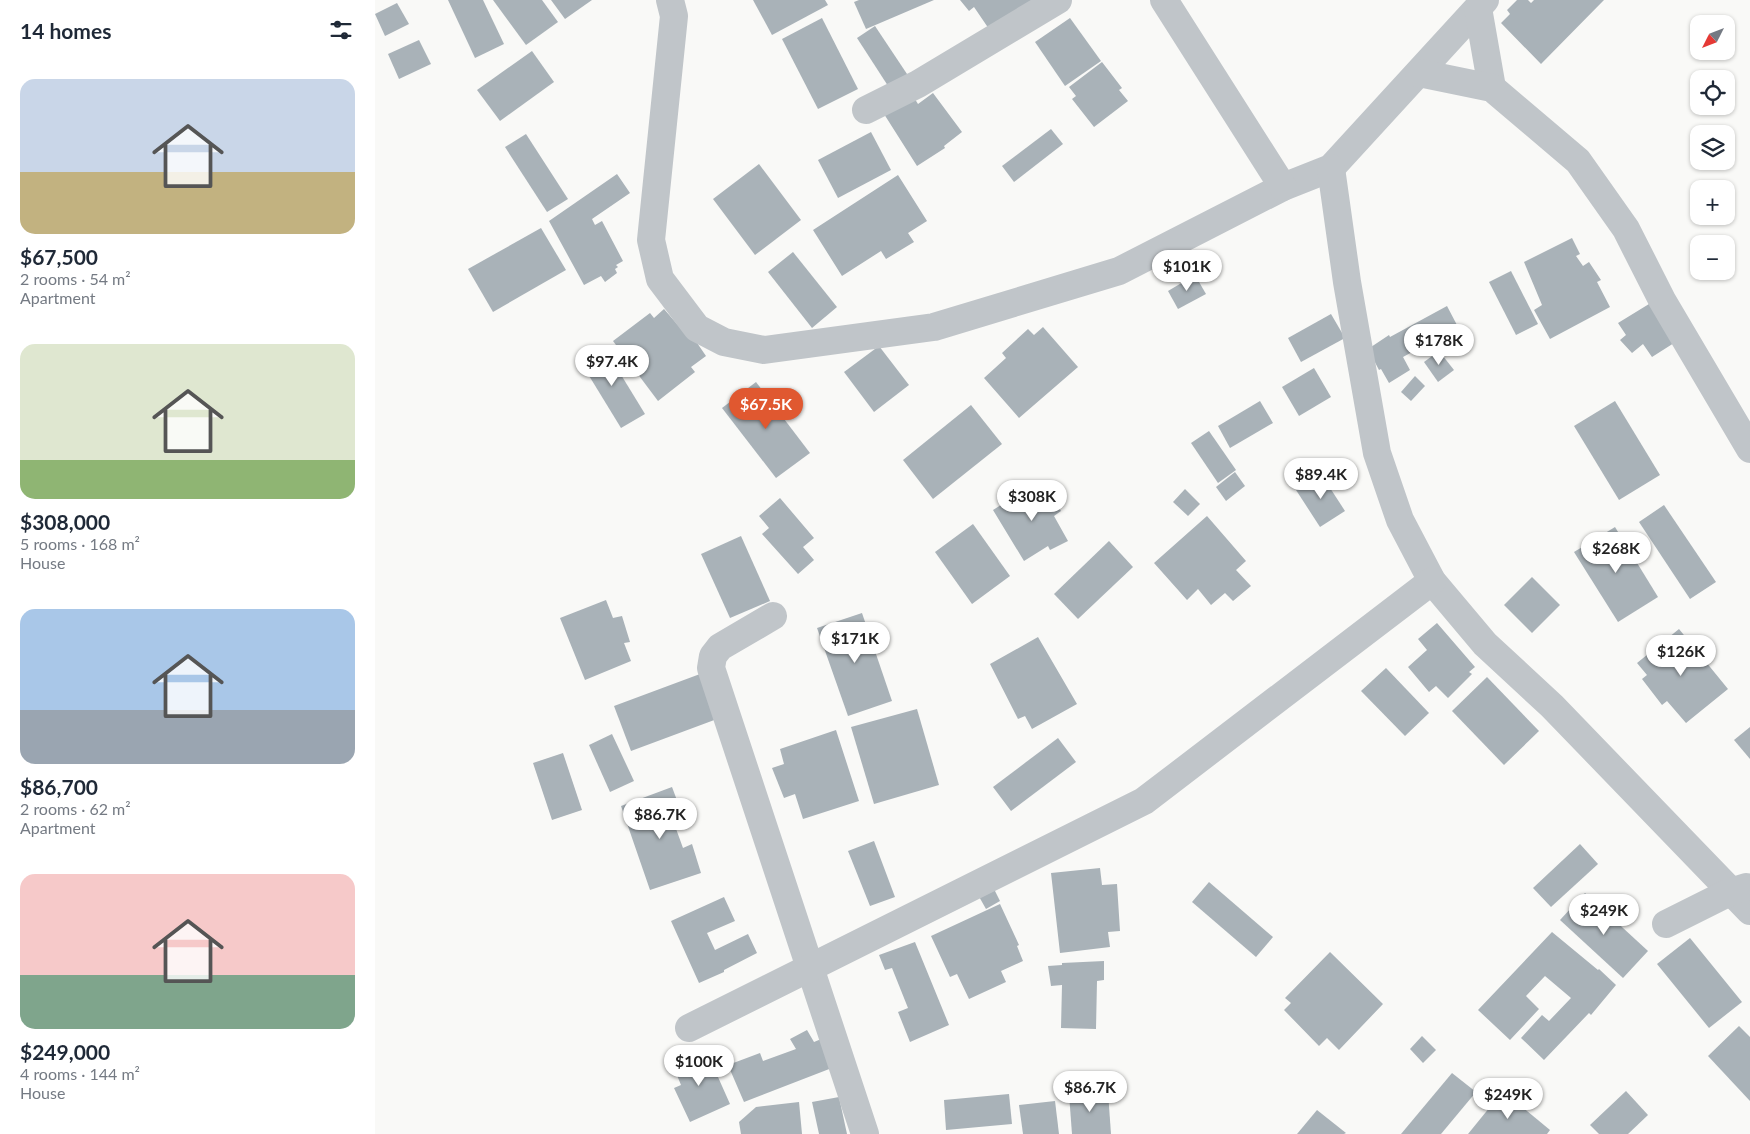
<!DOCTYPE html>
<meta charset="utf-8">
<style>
:root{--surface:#fff;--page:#f6f6f7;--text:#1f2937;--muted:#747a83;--accent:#e05830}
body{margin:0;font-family:Lato,sans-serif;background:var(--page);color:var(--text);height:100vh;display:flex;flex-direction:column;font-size:19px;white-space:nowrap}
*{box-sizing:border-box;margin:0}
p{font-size:16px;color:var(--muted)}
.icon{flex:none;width:28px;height:28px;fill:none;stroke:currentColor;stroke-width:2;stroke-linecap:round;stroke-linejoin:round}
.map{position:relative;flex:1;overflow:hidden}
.details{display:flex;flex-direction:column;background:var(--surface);width:375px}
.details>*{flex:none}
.needle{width:32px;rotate:228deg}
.tools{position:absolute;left:1315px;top:15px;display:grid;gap:10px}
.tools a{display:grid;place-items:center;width:45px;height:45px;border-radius:10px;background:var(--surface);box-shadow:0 1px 4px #0004;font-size:25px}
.price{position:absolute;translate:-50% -42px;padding:0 11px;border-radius:18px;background:#fff;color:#222;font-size:16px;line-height:32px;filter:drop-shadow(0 1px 2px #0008)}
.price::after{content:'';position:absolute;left:50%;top:30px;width:15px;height:11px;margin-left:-8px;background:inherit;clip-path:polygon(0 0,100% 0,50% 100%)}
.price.on{background:var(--accent);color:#fff}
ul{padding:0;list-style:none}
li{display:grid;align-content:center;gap:10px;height:265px;padding:0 20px}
li span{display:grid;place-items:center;height:155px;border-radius:15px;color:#555}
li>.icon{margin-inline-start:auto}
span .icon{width:90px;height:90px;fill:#fffc;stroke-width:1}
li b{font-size:21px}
h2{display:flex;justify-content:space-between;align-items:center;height:60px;padding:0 20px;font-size:21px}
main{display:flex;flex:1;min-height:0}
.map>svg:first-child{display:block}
.building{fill:#a9b2b8}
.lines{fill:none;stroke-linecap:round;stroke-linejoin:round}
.street{stroke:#c0c5c9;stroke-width:28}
</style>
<main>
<section class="details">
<h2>14 homes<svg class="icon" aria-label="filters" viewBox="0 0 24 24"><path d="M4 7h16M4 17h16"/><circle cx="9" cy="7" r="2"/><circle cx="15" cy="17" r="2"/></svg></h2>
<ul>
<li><span style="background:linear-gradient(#c9d6e8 60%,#c2b280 0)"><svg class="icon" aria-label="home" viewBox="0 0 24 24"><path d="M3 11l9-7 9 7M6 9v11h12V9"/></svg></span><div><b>$67,500</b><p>2 rooms · 54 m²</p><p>Apartment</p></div></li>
<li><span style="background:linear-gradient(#dfe7d0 75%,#8fb573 0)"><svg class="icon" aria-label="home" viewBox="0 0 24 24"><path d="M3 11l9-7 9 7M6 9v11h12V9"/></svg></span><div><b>$308,000</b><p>5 rooms · 168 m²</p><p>House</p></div></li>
<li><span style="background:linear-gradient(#a9c7e8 65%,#9aa5b1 0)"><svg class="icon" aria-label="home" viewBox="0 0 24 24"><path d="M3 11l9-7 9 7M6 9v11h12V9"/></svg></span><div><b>$86,700</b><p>2 rooms · 62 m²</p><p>Apartment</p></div></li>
<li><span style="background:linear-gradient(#f6c9c9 65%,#7fa58c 0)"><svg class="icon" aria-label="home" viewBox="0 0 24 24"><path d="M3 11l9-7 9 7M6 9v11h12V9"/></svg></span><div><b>$249,000</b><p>4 rooms · 144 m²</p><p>House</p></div></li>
</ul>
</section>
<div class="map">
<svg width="1375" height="1134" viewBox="0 0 1375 1134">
<rect width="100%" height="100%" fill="#f9f9f7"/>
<!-- building -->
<g class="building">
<path d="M73,0H108L129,44L100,58Z"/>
<path d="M118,0H167L183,22L151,45Z"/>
<path d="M176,0H217L190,19Z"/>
<path d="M378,0H450L453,5L397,35Z"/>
<path d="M484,0H559L491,29L479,2Z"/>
<path d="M585,0H661L614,29L599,7L594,11Z"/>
<path d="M1142,0H1153L1156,3L1159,0H1229L1166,64L1126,23L1135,14L1132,10Z"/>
<path d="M22,3L34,24L10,36L0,14Z"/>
<path d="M447,18L483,89L443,109L407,39Z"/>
<path d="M695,18L726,61L690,86L660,42Z"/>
<path d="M500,26L534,77L515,89L482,38Z"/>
<path d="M44,40L56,64L24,79L13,54Z"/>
<path d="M157,51L179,82L125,121L102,90Z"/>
<path d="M727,62L747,88L744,90L753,101L719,127L697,99L701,96L694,87Z"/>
<path d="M558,93L587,132L569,146L570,148L542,166L509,114L538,96L543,104Z"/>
<path d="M676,129L688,144L639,182L627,166Z"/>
<path d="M496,132L516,170L463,198L443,160Z"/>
<path d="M151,134L193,199L172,212L130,147Z"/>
<path d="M384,164L426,220L380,255L338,199Z"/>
<path d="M242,174L255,193L217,219L220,225L227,221L248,261L241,265L243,267L240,269L242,273L230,282L226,276L209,285L174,221Z"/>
<path d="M523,175L552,221L533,233L539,242L511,259L506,251L467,276L438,230Z"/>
<path d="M166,228L191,270L118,312L93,269Z"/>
<path d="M1197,238L1205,254L1201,256L1208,266L1214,262L1226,280L1222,282L1235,307L1175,339L1159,310L1167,305L1149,262Z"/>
<path d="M418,252L462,307L437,328L393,272Z"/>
<path d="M1136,271L1163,324L1141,335L1114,282Z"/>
<path d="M820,275L831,294L803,309L793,291Z"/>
<path d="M1274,304L1299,343L1277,357L1268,344L1257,353L1245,340L1251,335L1243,323Z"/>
<path d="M1072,306L1083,327L1028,357L1035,370L1014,383L1006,369L1004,370L993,349L1014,335L1015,337Z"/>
<path d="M289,309L302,324L307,321L331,356L316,367L320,372L283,401L238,341L275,313L279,318Z"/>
<path d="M956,314L970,338L926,362L913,338Z"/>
<path d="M668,327L703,367L644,418L609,378L631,358L627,353L653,329L659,335Z"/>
<path d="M504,346L534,385L499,412L469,372Z"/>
<path d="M229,347L270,414L246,428L205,361Z"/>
<path d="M1064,351L1079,370L1063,382L1049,362Z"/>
<path d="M939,368L956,397L924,416L907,387Z"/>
<path d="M1040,376L1050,386L1036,401L1026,392Z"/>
<path d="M381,382L435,453L401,478L347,408Z"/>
<path d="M885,401L898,423L855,448L843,426Z"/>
<path d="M1240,401L1285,475L1244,500L1199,426Z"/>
<path d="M596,405L627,444L558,499L528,460Z"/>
<path d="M834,431L861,470L843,483L816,443Z"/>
<path d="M860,472L870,486L851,501L841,487Z"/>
<path d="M946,474L970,511L945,527L921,490Z"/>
<path d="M659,484L666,495L674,490L686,511L679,516L693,541L675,550L673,546L649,561L618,510Z"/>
<path d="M810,489L825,504L813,516L798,502Z"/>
<path d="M405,498L439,538L428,547L439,560L423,574L387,534L394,528L384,516Z"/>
<path d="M1289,505L1341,582L1315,599L1264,522Z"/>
<path d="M832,516L871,561L861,570L876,586L858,601L850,593L836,605L823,589L812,600L779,563Z"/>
<path d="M598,524L635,576L597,604L560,552Z"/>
<path d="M1240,527L1283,597L1243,622L1199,552Z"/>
<path d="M366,536L395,601L355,618L326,554Z"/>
<path d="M734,541L758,567L703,619L679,594Z"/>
<path d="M1157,577L1185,605L1157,633L1129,605Z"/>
<path d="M231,600L238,618L247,616L255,642L249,643L256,661L210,680L185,618Z"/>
<path d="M487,613L517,701L473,716L442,628Z"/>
<path d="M1062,623L1100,667L1094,672L1097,674L1073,698L1061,686L1054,692L1033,667L1052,650L1043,639Z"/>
<path d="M1304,629L1353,689L1311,723L1292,701L1287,705L1267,679L1272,675L1262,663Z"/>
<path d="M663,637L702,704L657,729L650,716L643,719L615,664Z"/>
<path d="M1011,668L1054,713L1030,736L986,691Z"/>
<path d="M325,674L342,719L256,751L239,706Z"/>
<path d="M1112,677L1164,731L1129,765L1077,711Z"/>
<path d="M542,709L564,785L499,804L476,727Z"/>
<path d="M1375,727V759L1359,740Z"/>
<path d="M461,730L484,801L428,819L420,794L409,798L397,768L409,764L405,749Z"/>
<path d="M237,734L259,781L235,792L214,745Z"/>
<path d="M683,738L701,762L636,811L618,787Z"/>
<path d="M188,753L207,810L177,820L158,763Z"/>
<path d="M297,787L306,811L296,815L308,848L317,844L326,873L275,890L246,806Z"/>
<path d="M499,841L520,897L495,906L473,851Z"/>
<path d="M1205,844L1223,864L1176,907L1158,888Z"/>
<path d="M725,868L727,885L742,884L745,931L733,932L735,947L685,953L676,873Z"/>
<path d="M834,882L898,937L881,957L817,902Z"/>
<path d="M617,885L625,901L611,909L602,893Z"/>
<path d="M1210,893L1273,951L1248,978L1185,920Z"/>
<path d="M349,897L360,921L332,933L340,950L373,934L382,953L349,970V972L324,983L296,921Z"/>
<path d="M625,904L644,945L642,946L648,961L626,971L631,982L594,999L582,974L575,977L556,936Z"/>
<path d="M1177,932L1223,970L1224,969L1241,985L1216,1015L1214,1013L1169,1060L1146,1038L1167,1015L1174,1021L1196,998L1170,976L1151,996L1164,1009L1135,1040L1103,1010Z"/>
<path d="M1315,938L1367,1002L1334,1028L1282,964Z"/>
<path d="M540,942L574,1025L535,1042L523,1012L533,1008L517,968L510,970L504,955Z"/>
<path d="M955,952L1008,1004L964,1050L952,1038L944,1046L909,1010L916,1003L910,998Z"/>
<path d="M729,961V980L722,981L721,1029L686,1028L687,985L676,986L673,966L687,965V963Z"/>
<path d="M1364,1026L1375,1037V1101L1333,1056Z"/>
<path d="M432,1030L439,1042L451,1037L462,1066L369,1102L353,1065L385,1053L388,1061L421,1049L415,1039Z"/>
<path d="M1047,1036L1061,1050L1048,1063L1035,1049Z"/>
<path d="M321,1053L325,1063L335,1059L355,1104L315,1122L299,1088L306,1085L297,1063Z"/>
<path d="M1077,1073L1101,1092L1066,1134H1026Z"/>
<path d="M1128,1091L1175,1130L1172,1134H1093Z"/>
<path d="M1251,1091L1273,1115L1253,1134H1224L1215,1125Z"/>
<path d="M733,1092L736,1134H697L694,1094Z"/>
<path d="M634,1094L637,1124L571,1130L569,1100Z"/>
<path d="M464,1097L472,1134H444L437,1102Z"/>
<path d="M680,1101L684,1134H648L644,1105Z"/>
<path d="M424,1102L427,1134H366L364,1122L381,1107Z"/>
<path d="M942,1110L971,1133L969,1134H922Z"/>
</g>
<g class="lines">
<!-- street -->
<g class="street">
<path d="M295,0L299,16L276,240L285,279L322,328L349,342L389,350L559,327L744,271L908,187L956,168L1110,0"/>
<path d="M789,0L908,187"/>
<path d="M1103,8L1117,88"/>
<path d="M1044,73L1117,88L1203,161L1251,229L1287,300L1375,449"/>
<path d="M491,110L543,84L683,0"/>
<path d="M956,168L972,282L1002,453L1025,520L1057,581L1110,644L1177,706L1375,911"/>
<path d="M398,616L345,647L338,656L336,668L490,1134"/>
<path d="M1291,924L1355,892L1371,887"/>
<path d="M314,1028L769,801L1057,581"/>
</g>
</g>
</svg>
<div class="tools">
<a><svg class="needle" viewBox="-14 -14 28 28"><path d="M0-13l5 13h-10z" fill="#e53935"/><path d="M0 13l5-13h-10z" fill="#747a83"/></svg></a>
<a><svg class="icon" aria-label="locate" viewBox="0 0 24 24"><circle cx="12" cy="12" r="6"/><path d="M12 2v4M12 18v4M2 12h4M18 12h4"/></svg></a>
<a><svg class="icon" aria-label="layers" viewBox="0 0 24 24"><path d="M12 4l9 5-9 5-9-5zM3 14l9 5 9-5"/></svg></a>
<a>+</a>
<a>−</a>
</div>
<b class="price" style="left:812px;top:292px">$101K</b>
<b class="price" style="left:1064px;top:366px">$178K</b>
<b class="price" style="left:237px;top:387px">$97.4K</b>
<b class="price on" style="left:391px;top:430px">$67.5K</b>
<b class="price" style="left:946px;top:500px">$89.4K</b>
<b class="price" style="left:657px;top:522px">$308K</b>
<b class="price" style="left:1241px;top:574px">$268K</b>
<b class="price" style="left:480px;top:664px">$171K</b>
<b class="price" style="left:1306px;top:677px">$126K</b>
<b class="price" style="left:285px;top:840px">$86.7K</b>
<b class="price" style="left:1229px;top:936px">$249K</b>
<b class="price" style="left:324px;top:1087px">$100K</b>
<b class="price" style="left:715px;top:1113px">$86.7K</b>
<b class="price" style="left:1133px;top:1120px">$249K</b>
</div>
</main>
